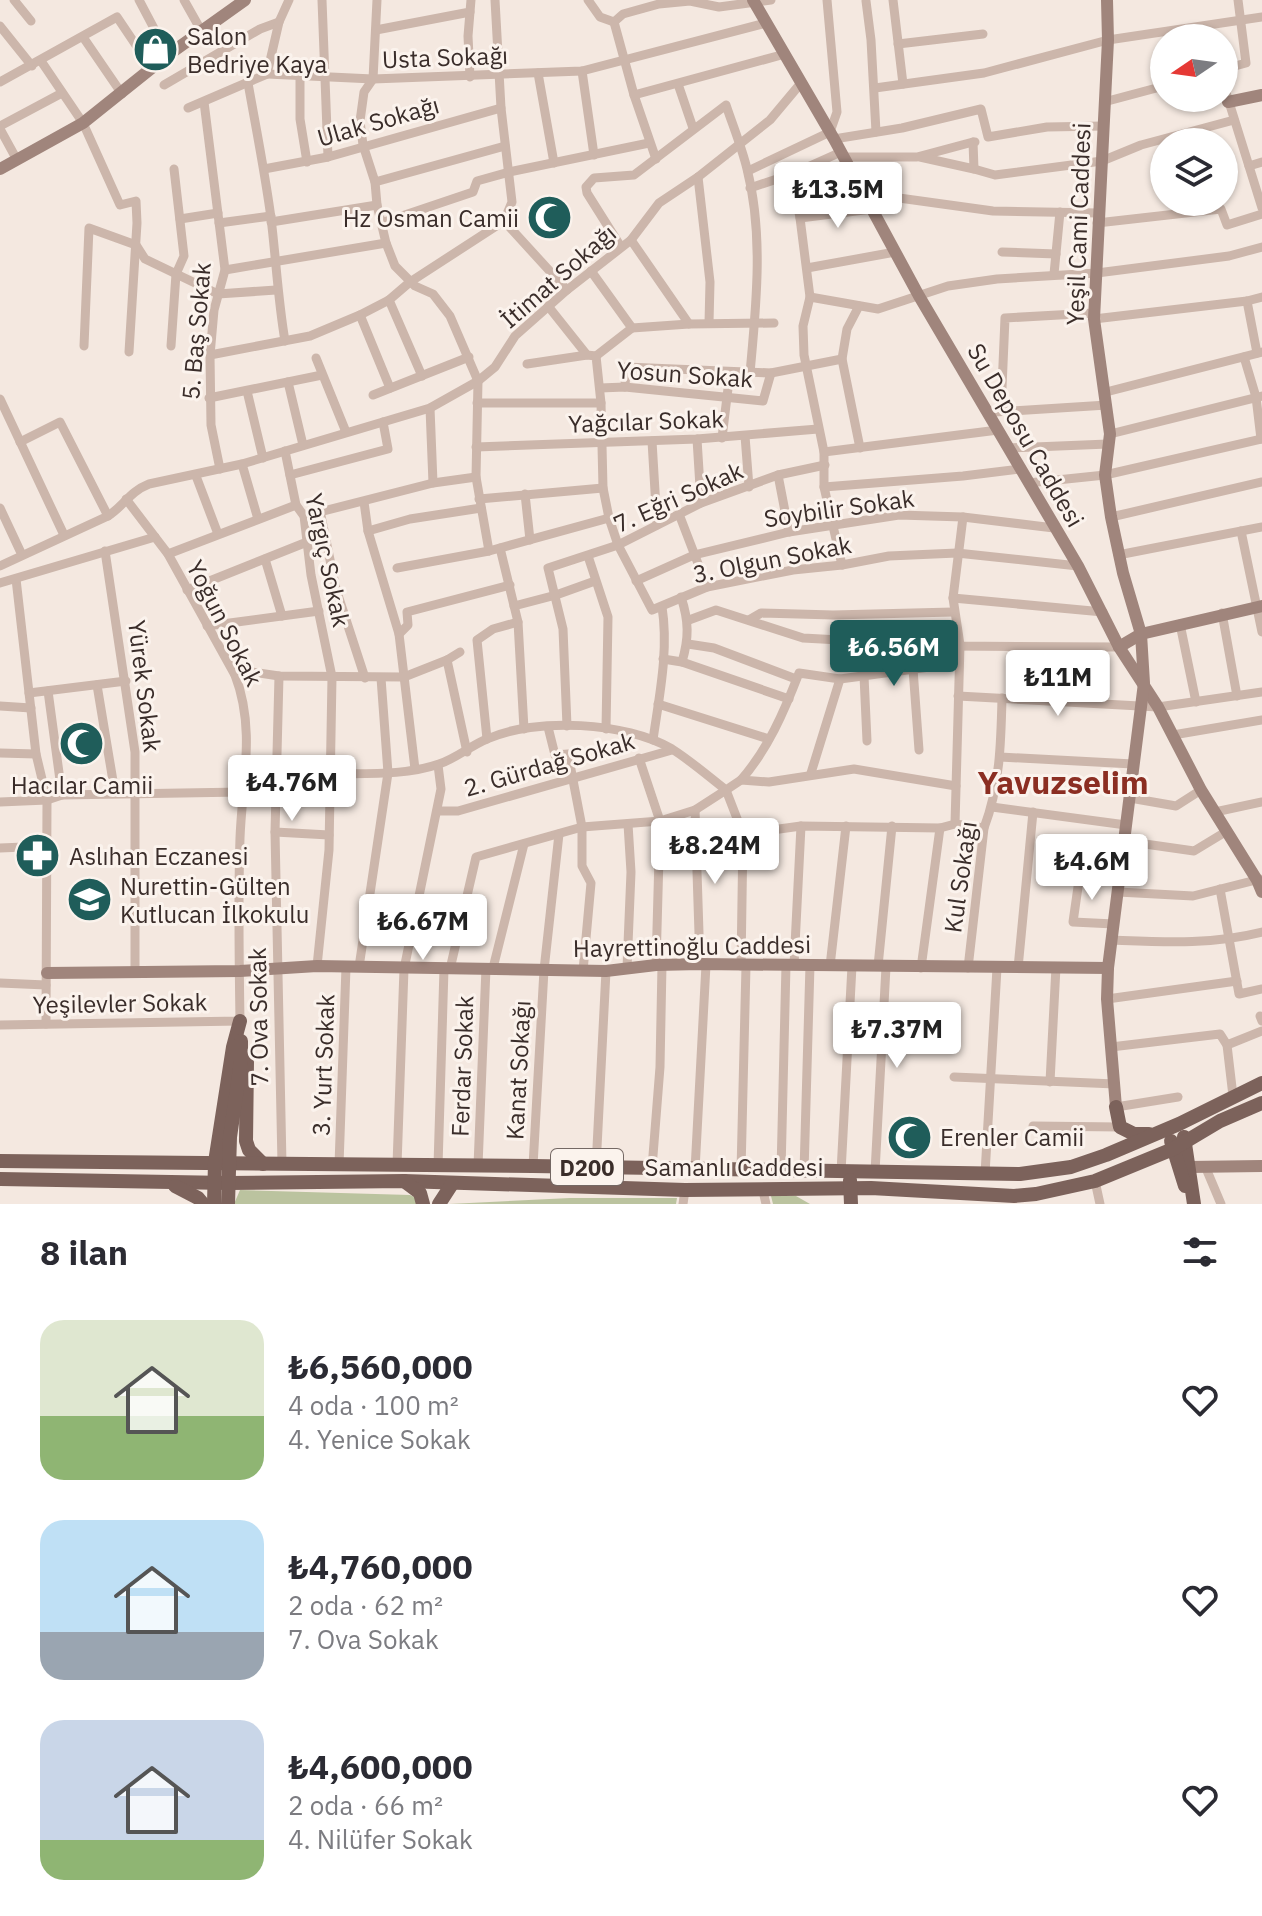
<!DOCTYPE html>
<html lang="tr">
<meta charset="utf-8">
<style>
:root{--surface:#fff;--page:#f7f7f7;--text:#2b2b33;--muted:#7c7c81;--accent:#1f5d5a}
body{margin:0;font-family:"IBM Plex Sans",sans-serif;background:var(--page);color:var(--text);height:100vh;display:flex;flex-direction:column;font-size:30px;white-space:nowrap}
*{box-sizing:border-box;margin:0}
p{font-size:26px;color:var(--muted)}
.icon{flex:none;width:44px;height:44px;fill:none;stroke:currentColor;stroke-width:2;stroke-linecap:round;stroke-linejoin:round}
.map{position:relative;height:1204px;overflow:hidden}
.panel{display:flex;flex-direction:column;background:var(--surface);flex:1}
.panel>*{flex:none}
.needle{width:52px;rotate:257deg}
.controls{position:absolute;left:1150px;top:24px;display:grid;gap:16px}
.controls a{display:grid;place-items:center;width:88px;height:88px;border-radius:50%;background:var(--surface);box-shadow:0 2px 6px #0004;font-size:40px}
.price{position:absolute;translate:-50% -68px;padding:0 18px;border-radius:8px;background:#fff;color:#222;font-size:26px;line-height:52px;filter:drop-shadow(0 2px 4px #0008)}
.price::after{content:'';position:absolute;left:50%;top:48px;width:24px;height:18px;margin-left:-12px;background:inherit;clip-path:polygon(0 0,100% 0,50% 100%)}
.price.active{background:var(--accent);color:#fff}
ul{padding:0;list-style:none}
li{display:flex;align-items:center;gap:24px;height:200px;padding:0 40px}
li span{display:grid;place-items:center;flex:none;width:224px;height:160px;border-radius:24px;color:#555}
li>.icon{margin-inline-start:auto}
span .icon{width:96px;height:96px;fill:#fffc;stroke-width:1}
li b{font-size:34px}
h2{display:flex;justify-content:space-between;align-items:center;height:96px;padding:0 40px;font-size:34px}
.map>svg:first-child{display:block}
.grass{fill:#bbc39f}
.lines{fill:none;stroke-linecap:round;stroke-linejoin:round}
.street{stroke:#ccb6ab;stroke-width:9}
.secondary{stroke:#a0857c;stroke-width:12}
.primary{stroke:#7c625b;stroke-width:14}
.labels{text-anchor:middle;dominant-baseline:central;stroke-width:6;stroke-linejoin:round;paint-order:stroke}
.shield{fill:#fbf3ed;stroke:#746864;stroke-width:2}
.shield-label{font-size:22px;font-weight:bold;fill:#3a2d2a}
.poi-label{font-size:24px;fill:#3a2d2a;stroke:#fbf3ed;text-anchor:start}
.street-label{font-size:24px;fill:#3a2d2a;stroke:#fbf3ed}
.district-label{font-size:32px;font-weight:bold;fill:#8b2e22;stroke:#fbf3ed}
</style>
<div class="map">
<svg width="1262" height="1204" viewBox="0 0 1262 1204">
<rect width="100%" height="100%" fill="#f4e8e0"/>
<!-- grass -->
<g class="grass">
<path d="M240,1190L410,1195L418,1199V1204H234Z"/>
<path d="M771,1196H796L810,1204H773Z"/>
<path d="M570,1198H677L676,1204H449Z"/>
</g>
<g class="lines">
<!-- street -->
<g class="street">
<path d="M14,0L31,21"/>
<path d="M139,0L168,55"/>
<path d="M184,0L202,32"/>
<path d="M322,0L328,157"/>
<path d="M377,0L373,79L364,92L360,121L363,145L375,182L377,205L386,243L395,266L415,286L433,294L450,316L478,381L476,477L489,551"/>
<path d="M495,0L501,108L512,202L504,221"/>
<path d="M588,0L600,17L614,22L623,14L659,4L690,1L719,7L771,0"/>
<path d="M893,0L903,84"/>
<path d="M866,1L871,40L876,132"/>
<path d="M470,12L468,36L470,77"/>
<path d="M614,22L634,95L656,159"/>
<path d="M0,26L32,66"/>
<path d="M376,30L470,12L471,0"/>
<path d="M83,37L122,94"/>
<path d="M898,44L983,34"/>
<path d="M41,61L83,123L120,205L136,201L137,223L129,352"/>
<path d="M1224,69L1246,63L1238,0"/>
<path d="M582,71L594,155"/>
<path d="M538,73L554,163"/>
<path d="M267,74L373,79L582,71L766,23"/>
<path d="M300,76V119L307,162"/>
<path d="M0,82L117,17L152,69"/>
<path d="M248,83C256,128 265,173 271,218C276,259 278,300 285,341"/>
<path d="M678,84L693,128"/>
<path d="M164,85L260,29L279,22"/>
<path d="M1224,86L1262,208"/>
<path d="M875,88L984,73L1108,40L1262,17"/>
<path d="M634,95L785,54"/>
<path d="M204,102L225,270L214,310L210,355L211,425L220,469"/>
<path d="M1104,102L1164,86"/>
<path d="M188,108L267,74L279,22L289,0"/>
<path d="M0,126L62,93"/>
<path d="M0,129L17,160"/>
<path d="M834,139L902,128L981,109L988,137L1047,127L1103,126"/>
<path d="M844,157H917L973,142"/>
<path d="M920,157L974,169L973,142H975"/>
<path d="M1249,166L1262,162"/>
<path d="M264,169L328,157L501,108"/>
<path d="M974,169L995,175L1102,161L1141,145L1234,120"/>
<path d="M748,171L830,132L837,112L827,0"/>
<path d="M792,174L800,218L810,297L803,326L804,355L824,452V487L842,565"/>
<path d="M698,177L710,282L709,323"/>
<path d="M375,182L505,146"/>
<path d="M750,188L792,174L841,152"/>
<path d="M863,193L993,211L1098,213"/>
<path d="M800,218L872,209"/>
<path d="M180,219L218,213"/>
<path d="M504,221L567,290"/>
<path d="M271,222L377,205"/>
<path d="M219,223L271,216"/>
<path d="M381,223L473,192L477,181L509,172L649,143"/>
<path d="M1097,223L1221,209L1227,225L1262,214"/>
<path d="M631,240L689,324"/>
<path d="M621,247L587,193L586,187L594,178L634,175L726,105C733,126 742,148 747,169C764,235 756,307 750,373"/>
<path d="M1002,252L1056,254"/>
<path d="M807,268L895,252"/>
<path d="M225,270L386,243"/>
<path d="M591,271L632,328"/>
<path d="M1054,274L1060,212"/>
<path d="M810,297L878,309L948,286L997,279L1097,273L1229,256L1262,247"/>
<path d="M389,300L422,376"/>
<path d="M1247,301L1257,353"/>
<path d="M548,306L587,355L596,356L601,403L603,488L609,518L618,545L652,610L707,587L793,570L842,565L889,556L957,553L1078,566"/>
<path d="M859,306L847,329L842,359L860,448"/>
<path d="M360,315L390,388"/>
<path d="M1094,319L1247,301L1262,297"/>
<path d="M84,346L89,228L136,245L145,259L218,294L276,290"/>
<path d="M171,346L176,274L184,256L174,169"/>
<path d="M210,355L310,336L360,315L389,300L410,282L504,221"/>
<path d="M596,356L632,328L689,324L774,323"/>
<path d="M1244,357L1256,397L1261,439"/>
<path d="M316,358L346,432"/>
<path d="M527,364L587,355"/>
<path d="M288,382L303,445"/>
<path d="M625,387L626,367L771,373"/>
<path d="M600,388L625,387L763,401L771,373L842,359"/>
<path d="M247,391L263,458"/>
<path d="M1106,392L1262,352"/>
<path d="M373,395L469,357"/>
<path d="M209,398L322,375"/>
<path d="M0,399L64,535"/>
<path d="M477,403H601"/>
<path d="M430,408L433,483"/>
<path d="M1001,411L1005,318L1094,313"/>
<path d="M995,412L1107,405"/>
<path d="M1110,434L1262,396"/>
<path d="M745,436L749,487"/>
<path d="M722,438L730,372"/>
<path d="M697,439L701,503"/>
<path d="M652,441L657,525"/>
<path d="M20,442L60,422L108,516"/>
<path d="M476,447L697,439L818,429"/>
<path d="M1008,448L1108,444"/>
<path d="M285,451L296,505L304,516L311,575L332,677L329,850L317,966"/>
<path d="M824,452L998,430"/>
<path d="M242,464L258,519"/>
<path d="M290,475L388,449L383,422"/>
<path d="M778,475L789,532"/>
<path d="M196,476L218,534"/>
<path d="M1028,483L1105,475L1262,439"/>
<path d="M824,487L963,476L1020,469"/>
<path d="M525,494L530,540"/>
<path d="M479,499L603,488"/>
<path d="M364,502L368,531L399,634L415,769"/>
<path d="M0,508L22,555"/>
<path d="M320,511L336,589L365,678"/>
<path d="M679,514L707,587"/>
<path d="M304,516L433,483L476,477"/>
<path d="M1111,517L1262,482"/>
<path d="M368,531L410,519L481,508"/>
<path d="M1241,531L1262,632"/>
<path d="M500,548L518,622L524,729"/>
<path d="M105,551L135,752V972"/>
<path d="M168,554L296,505"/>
<path d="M1118,555L1262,527"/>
<path d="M588,556L608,617L606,729"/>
<path d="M265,559L282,616"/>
<path d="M0,566L108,516C125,505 129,492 149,484L242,464L430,408L478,381L495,367L515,336L567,290L631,240L659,203L698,177L770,120L801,83"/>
<path d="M397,568L489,551L609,518"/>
<path d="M16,579L36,754L47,800L46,1024"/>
<path d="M636,581L694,555L789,532L899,515L963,517L1054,528"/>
<path d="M0,583L155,537"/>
<path d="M187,590L307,542"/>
<path d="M681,597C689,621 689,638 682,662"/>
<path d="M953,598L1103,612"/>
<path d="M514,606L556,595L595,581"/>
<path d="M1222,613L1237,696"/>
<path d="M689,620L716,610L803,638L949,646L1119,647"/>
<path d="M749,620L761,613L833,615L953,612"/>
<path d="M1180,624L1196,702"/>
<path d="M207,626L319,611"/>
<path d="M399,634L408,625L407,612L510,585"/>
<path d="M688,644L714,648L796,679"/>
<path d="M663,659L682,662L789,699"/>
<path d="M447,660L467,752"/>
<path d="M913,669L919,750"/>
<path d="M235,675L252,672L279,676L404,677L447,660L460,652"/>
<path d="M279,676L275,832L282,1164"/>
<path d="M864,676L867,741"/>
<path d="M97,685L115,793"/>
<path d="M48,691L62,795"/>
<path d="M29,693L126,681"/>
<path d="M958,696L1158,707L1262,692"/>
<path d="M658,704L769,739"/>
<path d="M0,706L31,708"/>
<path d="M567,726L563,629L548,568L618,545L701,503L778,475L825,465"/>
<path d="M548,727L555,755L568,754L582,827V866L591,883L583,971"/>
<path d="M1173,735L1262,720"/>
<path d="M487,739L477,640L493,629L518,622"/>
<path d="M653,740C659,697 669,651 662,607"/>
<path d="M0,753L36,754"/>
<path d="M1000,757L1133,764"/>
<path d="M639,758L660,821L656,965"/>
<path d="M811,773L840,679"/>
<path d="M329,774C365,773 404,776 439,764C457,758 470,746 487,739C536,717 626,722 672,749C691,761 708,776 726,790L741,780L769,782L854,769L956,786"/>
<path d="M741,780C768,749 784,712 799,673L840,679L937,666L950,659L949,646"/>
<path d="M1130,798L1176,806L1201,790"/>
<path d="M0,802L47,800L62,795L242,792"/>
<path d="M992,807L1126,825"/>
<path d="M695,810L700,964"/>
<path d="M437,811H458L672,750"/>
<path d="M1215,812L1262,802"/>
<path d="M955,824L960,645L953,598L963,517"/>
<path d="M275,832L329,835"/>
<path d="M743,834L801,826L940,828L955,824L984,828"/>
<path d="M1124,841L1194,851L1227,831"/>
<path d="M0,848L48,846"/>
<path d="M698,863L743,853"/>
<path d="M1054,870L1120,877"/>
<path d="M1080,873L1073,922L1114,924"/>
<path d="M1220,889L1239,994L1262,989"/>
<path d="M1118,892L1193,896L1260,879"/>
<path d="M1111,940C1164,942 1210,945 1262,932"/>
<path d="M794,965L801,826"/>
<path d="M830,966L846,826"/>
<path d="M878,966L892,826"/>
<path d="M359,967L388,773L381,678"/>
<path d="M493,968L524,844"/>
<path d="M627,968L631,872L628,824"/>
<path d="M921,968L940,828"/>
<path d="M968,968L984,828C1000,786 1001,742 1002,698"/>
<path d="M1018,968L1033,812"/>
<path d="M450,969L476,857L582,827L660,821L695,810L726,790L743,834L741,966"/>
<path d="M0,983L46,985"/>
<path d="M1107,999L1237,981"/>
<path d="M1260,1016L1262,1021"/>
<path d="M0,1025L240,1021C239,960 238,899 240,838C242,783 256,729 235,675L168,554L126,499"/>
<path d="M1227,1045L1262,1031"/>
<path d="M1111,1047L1220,1034L1227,1045L1233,1096"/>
<path d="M954,1077L1115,1084"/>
<path d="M1050,1082L1056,967"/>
<path d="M1116,1107L1178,1097"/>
<path d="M1033,1126L1120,1127"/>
<path d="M339,1165L346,967"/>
<path d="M397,1165L404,969L441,789L438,765"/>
<path d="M438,1166L444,969"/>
<path d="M478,1166L486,968"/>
<path d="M533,1166L544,970L559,834"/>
<path d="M1205,1166L1221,1204"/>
<path d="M596,1167L606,971"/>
<path d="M652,1168L660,1067L662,965"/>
<path d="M695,1170L706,965"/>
<path d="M741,1171L746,966"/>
<path d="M781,1171L786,965"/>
<path d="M804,1172L810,965"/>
<path d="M841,1172L852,966"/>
<path d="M875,1172L886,967"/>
<path d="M985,1174L997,968"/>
<path d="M1095,1181L1100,1204"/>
<path d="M763,1191L766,1204"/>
<path d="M683,1204L685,1190"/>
</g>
<!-- secondary -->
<g class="secondary">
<path d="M753,0L834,139L919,296L1078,566L1119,647L1158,707L1201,790L1257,880L1262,892"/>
<path d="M1107,0L1108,40L1094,319L1110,434L1105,475L1111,517L1123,573L1141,634L1144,683L1108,968L1107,999L1116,1107"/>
<path d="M1228,102L1262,95"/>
<path d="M0,169L83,123L168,55L245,0"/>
<path d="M1119,647L1141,634L1262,606"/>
<path d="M47,973L240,971L317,966L606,971L656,965L700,964L1108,968"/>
<path d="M1189,1167L1262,1166"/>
</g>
<!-- primary -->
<g class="primary">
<path d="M247,1062L246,1141L249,1150L263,1164"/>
<path d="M1116,1107L1120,1127L1134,1134H1149"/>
<path d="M1184,1137L1194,1204"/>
<path d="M1171,1141L1185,1186"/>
<path d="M0,1161L533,1166L1020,1174L1071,1167L1106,1155L1179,1124L1262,1083"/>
<path d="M0,1179L228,1183L404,1181L685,1190L871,1188L1014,1196L1036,1194L1095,1181L1173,1149L1220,1121L1262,1103"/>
<path d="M850,1180L851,1204"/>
<path d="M404,1181L420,1193L423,1204"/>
<path d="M175,1186L198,1198L203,1204"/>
<path d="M214,1204L215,1162L233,1047L240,1021"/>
<path d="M228,1204L230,1137L241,1061V1041"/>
<path d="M439,1204L452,1184"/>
</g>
</g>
<!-- icons -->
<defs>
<symbol id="shop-disc" viewBox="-11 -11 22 22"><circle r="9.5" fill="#1f5d5a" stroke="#fbf3ed"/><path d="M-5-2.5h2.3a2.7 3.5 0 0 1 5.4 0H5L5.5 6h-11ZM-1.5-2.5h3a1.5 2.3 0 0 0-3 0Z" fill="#fff"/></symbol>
<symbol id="mosque-disc" viewBox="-11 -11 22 22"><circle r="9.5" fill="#1f5d5a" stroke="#fbf3ed"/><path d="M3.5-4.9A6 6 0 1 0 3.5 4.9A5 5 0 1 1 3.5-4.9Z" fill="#fff"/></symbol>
<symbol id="pharmacy-disc" viewBox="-11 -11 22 22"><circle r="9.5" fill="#1f5d5a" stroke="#fbf3ed"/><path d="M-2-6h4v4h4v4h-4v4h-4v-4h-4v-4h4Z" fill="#fff"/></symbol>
<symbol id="school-disc" viewBox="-11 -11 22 22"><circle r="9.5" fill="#1f5d5a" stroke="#fbf3ed"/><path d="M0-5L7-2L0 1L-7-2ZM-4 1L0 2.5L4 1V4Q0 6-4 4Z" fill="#fff"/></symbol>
</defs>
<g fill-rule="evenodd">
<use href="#shop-disc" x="130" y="24" width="51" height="51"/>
<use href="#mosque-disc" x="524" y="192" width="51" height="51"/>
<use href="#mosque-disc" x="56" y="718" width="51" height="51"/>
<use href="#pharmacy-disc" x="12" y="830" width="51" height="51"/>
<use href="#school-disc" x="64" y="874" width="51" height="51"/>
<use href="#mosque-disc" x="884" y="1112" width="51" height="51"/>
</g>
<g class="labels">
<!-- shield labels -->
<rect class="shield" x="551" y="1149" width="72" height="36" rx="6"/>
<g class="shield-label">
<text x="587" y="1167">D200</text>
</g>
<!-- poi labels -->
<g class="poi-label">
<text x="187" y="36">Salon<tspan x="187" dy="28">Bedriye Kaya</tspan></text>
<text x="519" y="218" text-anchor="end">Hz Osman Camii</text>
<text x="82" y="785" text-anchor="middle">Hacılar Camii</text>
<text x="69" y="856">Aslıhan Eczanesi</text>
<text x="120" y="886">Nurettin-Gülten<tspan x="120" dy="28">Kutlucan İlkokulu</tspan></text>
<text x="940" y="1137">Erenler Camii</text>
</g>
<!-- street labels -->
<g class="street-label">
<text transform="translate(445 57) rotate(-2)">Usta Sokağı</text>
<text transform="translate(378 121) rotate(-16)">Ulak Sokağı</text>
<text transform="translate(1078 224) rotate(-88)">Yeşil Cami Caddesi</text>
<text transform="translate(558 276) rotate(-41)">İtimat Sokağı</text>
<text transform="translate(196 331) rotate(-85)">5. Baş Sokak</text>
<text transform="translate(685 374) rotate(4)">Yosun Sokak</text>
<text transform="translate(646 421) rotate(-2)">Yağcılar Sokak</text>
<text transform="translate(1026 435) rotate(60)">Su Deposu Caddesi</text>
<text transform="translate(678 497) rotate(-24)">7. Eğri Sokak</text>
<text transform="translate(839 508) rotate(-8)">Soybilir Sokak</text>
<text transform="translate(772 559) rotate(-11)">3. Olgun Sokak</text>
<text transform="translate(328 560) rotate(78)">Yargıç Sokak</text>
<text transform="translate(225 623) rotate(63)">Yoğun Sokak</text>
<text transform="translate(145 686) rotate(83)">Yürek Sokak</text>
<text transform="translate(549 764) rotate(-16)">2. Gürdağ Sokak</text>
<text transform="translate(960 877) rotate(-82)">Kul Sokağı</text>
<text transform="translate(692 946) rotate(-1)">Hayrettinoğlu Caddesi</text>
<text transform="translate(120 1003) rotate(-1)">Yeşilevler Sokak</text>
<text transform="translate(258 1017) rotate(-91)">7. Ova Sokak</text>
<text transform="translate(323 1065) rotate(-88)">3. Yurt Sokak</text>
<text transform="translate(462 1066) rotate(-88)">Ferdar Sokak</text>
<text transform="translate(518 1070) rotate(-87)">Kanat Sokağı</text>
<text x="734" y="1167">Samanlı Caddesi</text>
</g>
<!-- district labels -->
<g class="district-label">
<text x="1063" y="782">Yavuzselim</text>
</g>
</g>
</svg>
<div class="controls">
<a><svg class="needle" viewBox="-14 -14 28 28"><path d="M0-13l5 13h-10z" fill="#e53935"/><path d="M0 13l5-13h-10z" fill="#7c7c81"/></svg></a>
<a><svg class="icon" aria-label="layers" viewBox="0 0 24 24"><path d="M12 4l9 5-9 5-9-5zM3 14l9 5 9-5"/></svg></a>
</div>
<b class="price" style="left:838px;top:230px">₺13.5M</b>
<b class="price active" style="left:894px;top:688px">₺6.56M</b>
<b class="price" style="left:1058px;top:718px">₺11M</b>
<b class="price" style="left:292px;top:823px">₺4.76M</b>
<b class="price" style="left:715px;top:886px">₺8.24M</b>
<b class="price" style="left:1092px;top:902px">₺4.6M</b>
<b class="price" style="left:423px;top:962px">₺6.67M</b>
<b class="price" style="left:897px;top:1070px">₺7.37M</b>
</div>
<section class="panel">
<h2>8 ilan<svg class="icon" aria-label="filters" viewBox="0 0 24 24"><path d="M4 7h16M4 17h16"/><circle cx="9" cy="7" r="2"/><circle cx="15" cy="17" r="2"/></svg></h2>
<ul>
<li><span style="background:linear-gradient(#dfe7d0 60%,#8fb573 0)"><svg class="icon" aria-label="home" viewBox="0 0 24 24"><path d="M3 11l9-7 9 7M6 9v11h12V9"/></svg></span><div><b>₺6,560,000</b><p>4 oda · 100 m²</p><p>4. Yenice Sokak</p></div><svg class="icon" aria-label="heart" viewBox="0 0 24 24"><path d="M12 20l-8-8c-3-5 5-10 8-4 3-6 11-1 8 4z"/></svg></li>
<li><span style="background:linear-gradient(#bfe0f5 70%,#9aa5b1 0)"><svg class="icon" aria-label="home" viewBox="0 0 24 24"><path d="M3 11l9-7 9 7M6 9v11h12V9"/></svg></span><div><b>₺4,760,000</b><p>2 oda · 62 m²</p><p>7. Ova Sokak</p></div><svg class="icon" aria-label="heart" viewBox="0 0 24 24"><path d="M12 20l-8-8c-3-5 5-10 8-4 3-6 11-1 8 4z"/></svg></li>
<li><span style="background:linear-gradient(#c9d6e8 75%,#8fb573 0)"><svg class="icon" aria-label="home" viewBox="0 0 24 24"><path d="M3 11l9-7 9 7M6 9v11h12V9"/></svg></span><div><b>₺4,600,000</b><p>2 oda · 66 m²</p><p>4. Nilüfer Sokak</p></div><svg class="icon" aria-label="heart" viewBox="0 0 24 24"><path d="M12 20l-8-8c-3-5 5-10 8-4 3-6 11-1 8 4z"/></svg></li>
</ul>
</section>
